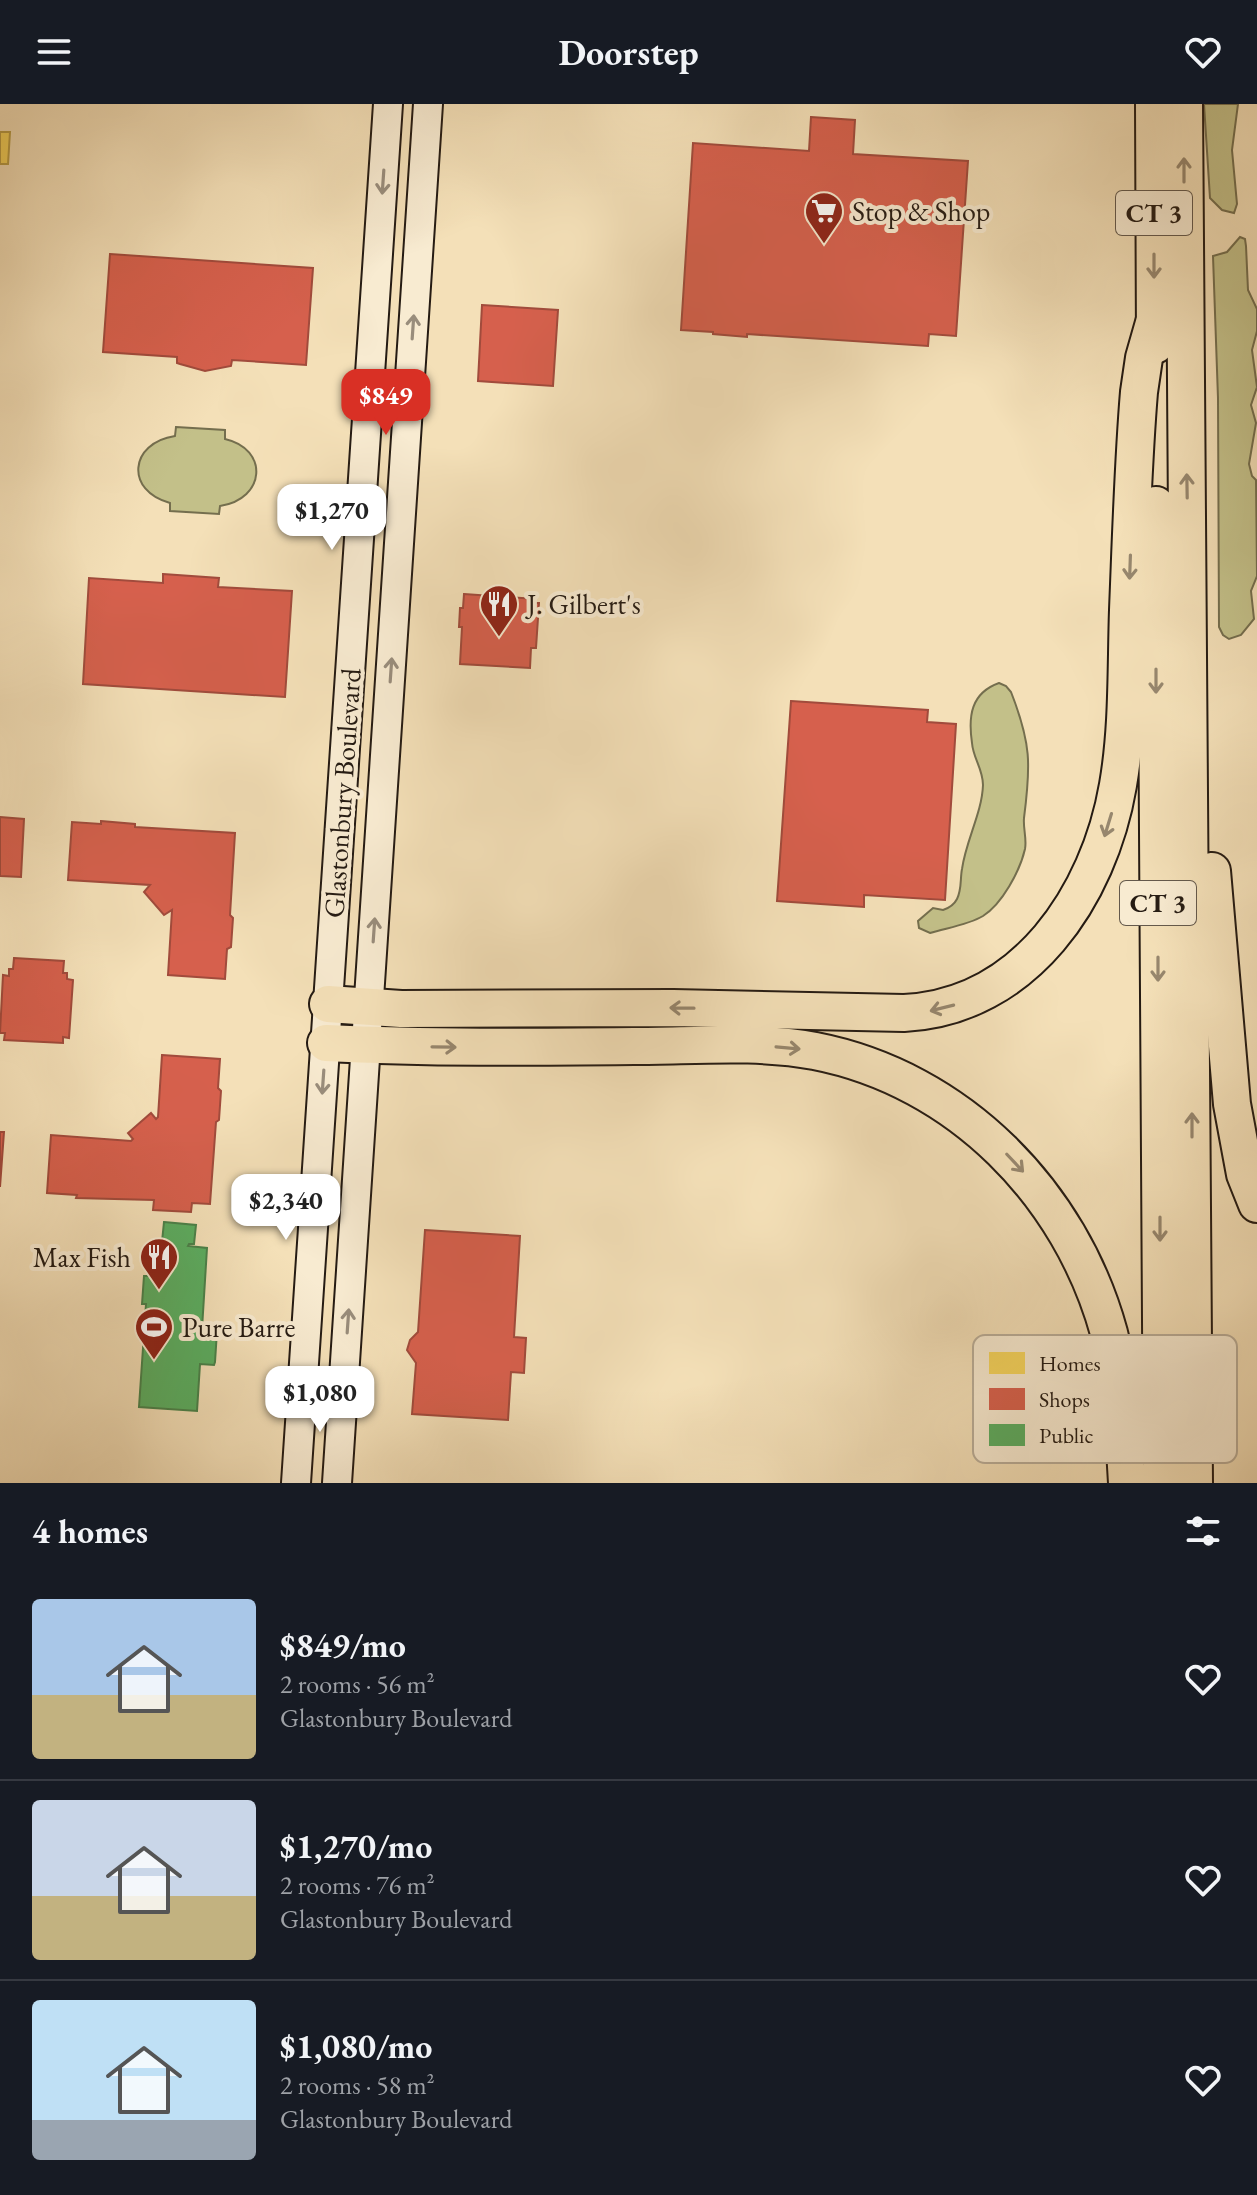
<!DOCTYPE html>
<meta charset="utf-8">
<style>
:root{--surface:#171b24;--page:#20242c;--text:#f1f3f6;--muted:#9ea1a6;--line:#363941;--accent:#d93025}
body{margin:0;font-family:"EB Garamond",serif;background:var(--page);color:var(--text);height:100vh;display:flex;flex-direction:column;font-size:30px;white-space:nowrap}
*{box-sizing:border-box;margin:0}
p{font-size:26px;color:var(--muted)}
.icon{flex:none;width:44px;height:44px;fill:none;stroke:currentColor;stroke-width:2;stroke-linecap:round;stroke-linejoin:round}
.map{position:relative;height:1379px;overflow:hidden}
.sheet{display:flex;flex-direction:column;background:var(--surface);flex:1}
.sheet>*{flex:none}
.price{position:absolute;translate:-50% -68px;padding:0 18px;border-radius:16px;background:#fff;color:#222;font-size:26px;line-height:52px;filter:drop-shadow(0 2px 4px #0008)}
.price::after{content:'';position:absolute;left:50%;top:48px;width:24px;height:18px;margin-left:-12px;background:inherit;clip-path:polygon(0 0,100% 0,50% 100%)}
.price.current{background:var(--accent);color:#fff}
ul{padding:0;list-style:none}
li{display:flex;align-items:center;gap:24px;height:200px;padding:0 32px}
li+li{border-top:2px solid var(--line)}
li span{display:grid;place-items:center;flex:none;width:224px;height:160px;border-radius:8px;color:#555}
li>.icon{margin-inline-start:auto}
span .icon{width:96px;height:96px;fill:#fffc;stroke-width:1}
li b{font-size:34px}
h2{display:flex;justify-content:space-between;align-items:center;height:96px;padding:0 32px;font-size:34px}
header{display:flex;justify-content:space-between;align-items:center;height:104px;padding:0 32px;background:var(--surface);font-size:36px;font-weight:700}
.map>svg:first-child{display:block}
.green{fill:#c3c089;stroke:#746e4e;stroke-width:2}
.homes{fill:#f6d55c;stroke:#b79d46;stroke-width:2}
.shops{fill:#d6604d;stroke:#a14b3c;stroke-width:2}
.public{fill:#5aae61;stroke:#4a824a;stroke-width:2}
.lines{fill:none;stroke-linecap:round;stroke-linejoin:round}
.secondary-casing{stroke:#251b13;stroke-width:32}
.highway-casing{stroke:#251b13;stroke-width:40}
.secondary{stroke:#f8ebd1;stroke-width:28}
.highway{stroke:#f4e0b8;stroke-width:36}
.oneway{stroke:#97876e}
.oneway2{stroke:#998d7c}
.labels{text-anchor:middle;dominant-baseline:central;stroke-width:8;stroke-linejoin:round;paint-order:stroke}
.shield{fill:#f8ebd1;stroke:#64594c;stroke-width:2}
.shield-label{font-size:26px;font-weight:bold;fill:#251b13}
.poi-label{font-size:28px;fill:#251b13;stroke:#f8ebd1;text-anchor:start}
.street-label{font-size:28px;fill:#251b13;stroke:#f8ebd1}
.key{fill:#f8ebd1;stroke:#b9ad98;stroke-width:2}
.key-label{font-size:22px;fill:#251b13}
</style>
<header><svg class="icon" aria-label="menu" viewBox="0 0 24 24"><path d="M4 6h16M4 12h16M4 18h16"/></svg>Doorstep<svg class="icon" aria-label="heart" viewBox="0 0 24 24"><path d="M12 20l-8-8c-3-5 5-10 8-4 3-6 11-1 8 4z"/></svg></header>
<div class="map">
<svg width="1257" height="1379" viewBox="0 0 1257 1379">
<rect width="100%" height="100%" fill="#f4e0b8"/>
<filter id="stains"><feTurbulence type="fractalNoise" baseFrequency=".0025" numOctaves="4"/><feColorMatrix values="0 0 0 0 .2 0 0 0 0 .09 0 0 0 0 .02 0 0 0 .5 -.17"/></filter>
<radialGradient id="worn" r=".72"><stop offset=".6" stop-color="#630" stop-opacity="0"/><stop offset="1" stop-color="#630" stop-opacity=".3"/></radialGradient>
<!-- green -->
<g class="green">
<path d="M1204,0H1238L1232,46L1237,100L1234,109L1222,106L1210,94Z"/>
<path d="M1240,133L1245,135L1246,142L1248,186L1257,205V227L1252,246L1257,283L1251,301L1256,319L1249,360L1252,372L1256,376L1257,472L1251,487L1254,515L1241,531L1229,535L1223,531L1219,523L1218,294L1213,152L1227,148Z"/>
<path d="M176,323L225,326V335C269,345 266,395 220,402L219,410L170,407V399C125,387 129,339 175,332Z"/>
<path d="M999,579L1006,582L1011,588C1031,639 1031,660 1024,714C1023,725 1027,735 1025,745C1020,767 1002,800 983,812C968,821 946,824 930,829L919,824L918,817L933,804L943,806C949,804 954,801 957,795C962,785 960,775 962,765C966,736 982,709 983,681C983,665 973,654 972,639C968,612 971,589 999,579Z"/>
</g>
<!-- homes -->
<path class="homes" d="M0,28H10L8,60H0Z"/>
<!-- shops -->
<g class="shops">
<path d="M811,13L855,16L853,50L968,57L956,232L929,230L928,242L747,230V233L713,230V228L681,226L693,39L809,47Z"/>
<path d="M110,150L313,164L306,261L232,256L231,262L205,267L180,260L177,259V253L103,248Z"/>
<path d="M482,201L558,206L553,282L478,277Z"/>
<path d="M163,470L219,474L218,483L292,487L285,593L83,580L89,474L163,479Z"/>
<path d="M464,490L535,495V499H539L536,544H531L530,564L460,560L462,523H459L460,504H463Z"/>
<path d="M791,597L928,606L927,618L956,620L945,796L864,791V803L777,797Z"/>
<path d="M0,713L24,715L21,773L0,772Z"/>
<path d="M101,717L135,720V723L235,729L230,811L233,814L231,843L227,845L225,875L168,871L172,806L164,811L144,788L150,781L68,776L72,718L101,720Z"/>
<path d="M14,854L64,857L63,869H67V875L73,876L69,934L63,933V939L4,936L5,929H0L3,871L9,872V865H13Z"/>
<path d="M162,951L220,955L218,984L221,987L219,1016L216,1018L210,1100L192,1099L191,1108L153,1106L154,1096L76,1094L77,1091L47,1089L51,1031L131,1037L133,1035L128,1029L151,1009L156,1015L158,1013Z"/>
<path d="M0,1028H4L0,1083Z"/>
<path d="M425,1126L520,1132L514,1233L526,1234L524,1269L511,1268L508,1316L412,1310L416,1259L407,1246L410,1236L418,1228Z"/>
</g>
<!-- public -->
<path class="public" d="M164,1118L196,1121L194,1140H189L188,1142L207,1144L202,1225L217,1227L215,1258L214,1261L200,1260L197,1307L139,1303L146,1200H142L144,1172H148L150,1140L169,1141V1139L162,1138Z"/>
<g class="lines">
<defs>
<g id="secondary">
<path d="M296,1379L388,0"/>
<path d="M337,1379L428,0"/>
</g>
<g id="highway">
<path d="M1154,0L1155,241"/>
<path d="M1184,0L1194,1379"/>
<path d="M1156,401L1162,1379"/>
<path d="M1212,767L1232,1000L1245,1070L1257,1100"/>
<path d="M328,900L401,905L673,904L904,909C1025,903 1099,792 1118,681C1128,624 1126,564 1128,506C1131,433 1133,360 1139,288L1144,254L1154,219"/>
<path d="M326,939C428,944 531,943 634,942C693,942 756,936 815,947C959,975 1071,1090 1109,1229C1122,1278 1124,1329 1127,1379"/>
</g>
</defs>
<!-- secondary casing -->
<use href="#secondary" class="secondary-casing"/>
<!-- highway casing -->
<use href="#highway" class="highway-casing"/>
<!-- secondary -->
<use href="#secondary" class="secondary"/>
<!-- highway -->
<use href="#highway" class="highway"/>
</g>
<!-- one-way arrows -->
<defs><path id="oneway-shaft" d="M-6 0H5M1.5-3L5.5 0L1.5 3" fill="none" stroke-width="1.6" stroke-linecap="round" stroke-linejoin="round" transform="scale(2)"/></defs>
<g class="oneway">
<use href="#oneway-shaft" transform="translate(1184 66) rotate(-90)"/>
<use href="#oneway-shaft" transform="translate(1154 162) rotate(90)"/>
<use href="#oneway-shaft" transform="translate(1187 382) rotate(-91)"/>
<use href="#oneway-shaft" transform="translate(1130 463) rotate(92)"/>
<use href="#oneway-shaft" transform="translate(1156 577) rotate(90)"/>
<use href="#oneway-shaft" transform="translate(1108 721) rotate(107)"/>
<use href="#oneway-shaft" transform="translate(1158 865) rotate(90)"/>
<use href="#oneway-shaft" transform="translate(682 904) rotate(-179)"/>
<use href="#oneway-shaft" transform="translate(942 904) rotate(166)"/>
<use href="#oneway-shaft" transform="translate(444 943) rotate(1)"/>
<use href="#oneway-shaft" transform="translate(788 944) rotate(5)"/>
<use href="#oneway-shaft" transform="translate(1192 1021) rotate(-90)"/>
<use href="#oneway-shaft" transform="translate(1015 1059) rotate(47)"/>
<use href="#oneway-shaft" transform="translate(1160 1125) rotate(90)"/>
</g>
<g class="oneway2">
<use href="#oneway-shaft" transform="translate(383 78) rotate(94)"/>
<use href="#oneway-shaft" transform="translate(413 223) rotate(-86)"/>
<use href="#oneway-shaft" transform="translate(391 566) rotate(-86)"/>
<use href="#oneway-shaft" transform="translate(374 826) rotate(-86)"/>
<use href="#oneway-shaft" transform="translate(323 978) rotate(94)"/>
<use href="#oneway-shaft" transform="translate(348 1217) rotate(-86)"/>
</g>
<!-- icons -->
<defs>
<symbol id="supermarket-pin" viewBox="-11 -11 22 30"><path d="M0 17L-7.5 6A9.5 9.5 0 1 1 7.5 6Z" fill="#8f2418" stroke="#f8ebd1"/><path d="M-6-5.5h2.5l.6 2H6L4.5 2H-2.5L-4.4-4H-6ZM-1.5 3.2a1.3 1.3 0 1 0 .1 0ZM3 3.2a1.3 1.3 0 1 0 .1 0Z" fill="#fff"/></symbol>
<symbol id="restaurant-pin" viewBox="-11 -11 22 30"><path d="M0 17L-7.5 6A9.5 9.5 0 1 1 7.5 6Z" fill="#8f2418" stroke="#f8ebd1"/><path d="M-5-6h1v4h1v-4h1v4h1v-4h1v5L-1.5 .5V6h-2V.5L-5-1ZM5-6V6H3V1.5H1.5Q1.5-4 5-6Z" fill="#fff"/></symbol>
<symbol id="stadium-pin" viewBox="-11 -11 22 30"><path d="M0 17L-7.5 6A9.5 9.5 0 1 1 7.5 6Z" fill="#8f2418" stroke="#f8ebd1"/><path d="M0-5a6.5 5 0 1 0 0 10a6.5 5 0 1 0 0-10ZM-3.5-1.8h7v3.6h-7Z" fill="#fff"/></symbol>
</defs>
<g fill-rule="evenodd">
<use href="#supermarket-pin" x="802" y="85" width="44" height="60"/>
<use href="#restaurant-pin" x="477" y="478" width="44" height="60"/>
<use href="#restaurant-pin" x="137" y="1131" width="44" height="60"/>
<use href="#stadium-pin" x="132" y="1201" width="44" height="60"/>
</g>
<g class="labels">
<!-- shield labels -->
<g class="shield">
<rect x="1116" y="87" width="76" height="44" rx="6"/>
<rect x="1120" y="777" width="76" height="44" rx="6"/>
</g>
<g class="shield-label">
<text x="1154" y="109">CT 3</text>
<text x="1158" y="799">CT 3</text>
</g>
<!-- poi labels -->
<g class="poi-label">
<text x="852" y="107">Stop &amp; Shop</text>
<text x="527" y="500">J. Gilbert's</text>
<text x="131" y="1153" text-anchor="end">Max Fish</text>
<text x="182" y="1223">Pure Barre</text>
</g>
<!-- street labels -->
<g class="street-label">
<text transform="translate(342 689) rotate(-86)">Glastonbury Boulevard</text>
</g>
</g>
<!-- legend -->
<rect x="973" y="1231" width="264" height="128" rx="12" class="key"/>
<rect x="989" y="1248" width="36" height="22" fill="#f6d55c"/>
<rect x="989" y="1284" width="36" height="22" fill="#d6604d"/>
<rect x="989" y="1320" width="36" height="22" fill="#5aae61"/>
<g class="key-label">
<text x="1039" y="1267">Homes</text>
<text x="1039" y="1303">Shops</text>
<text x="1039" y="1339">Public</text>
</g>
<rect width="100%" height="100%" filter="url(#stains)"/>
<rect width="100%" height="100%" fill="url(#worn)"/>
</svg>
<b class="price current" style="left:386px;top:333px">$849</b>
<b class="price" style="left:332px;top:448px">$1,270</b>
<b class="price" style="left:286px;top:1138px">$2,340</b>
<b class="price" style="left:320px;top:1330px">$1,080</b>
</div>
<section class="sheet">
<h2>4 homes<svg class="icon" aria-label="filters" viewBox="0 0 24 24"><path d="M4 7h16M4 17h16"/><circle cx="9" cy="7" r="2"/><circle cx="15" cy="17" r="2"/></svg></h2>
<ul>
<li><span style="background:linear-gradient(#a9c7e8 60%,#c2b280 0)"><svg class="icon" aria-label="home" viewBox="0 0 24 24"><path d="M3 11l9-7 9 7M6 9v11h12V9"/></svg></span><div><b>$849/mo</b><p>2 rooms · 56 m²</p><p>Glastonbury Boulevard</p></div><svg class="icon" aria-label="heart" viewBox="0 0 24 24"><path d="M12 20l-8-8c-3-5 5-10 8-4 3-6 11-1 8 4z"/></svg></li>
<li><span style="background:linear-gradient(#c9d6e8 60%,#c2b280 0)"><svg class="icon" aria-label="home" viewBox="0 0 24 24"><path d="M3 11l9-7 9 7M6 9v11h12V9"/></svg></span><div><b>$1,270/mo</b><p>2 rooms · 76 m²</p><p>Glastonbury Boulevard</p></div><svg class="icon" aria-label="heart" viewBox="0 0 24 24"><path d="M12 20l-8-8c-3-5 5-10 8-4 3-6 11-1 8 4z"/></svg></li>
<li><span style="background:linear-gradient(#bfe0f5 75%,#9aa5b1 0)"><svg class="icon" aria-label="home" viewBox="0 0 24 24"><path d="M3 11l9-7 9 7M6 9v11h12V9"/></svg></span><div><b>$1,080/mo</b><p>2 rooms · 58 m²</p><p>Glastonbury Boulevard</p></div><svg class="icon" aria-label="heart" viewBox="0 0 24 24"><path d="M12 20l-8-8c-3-5 5-10 8-4 3-6 11-1 8 4z"/></svg></li>
</ul>
</section>
